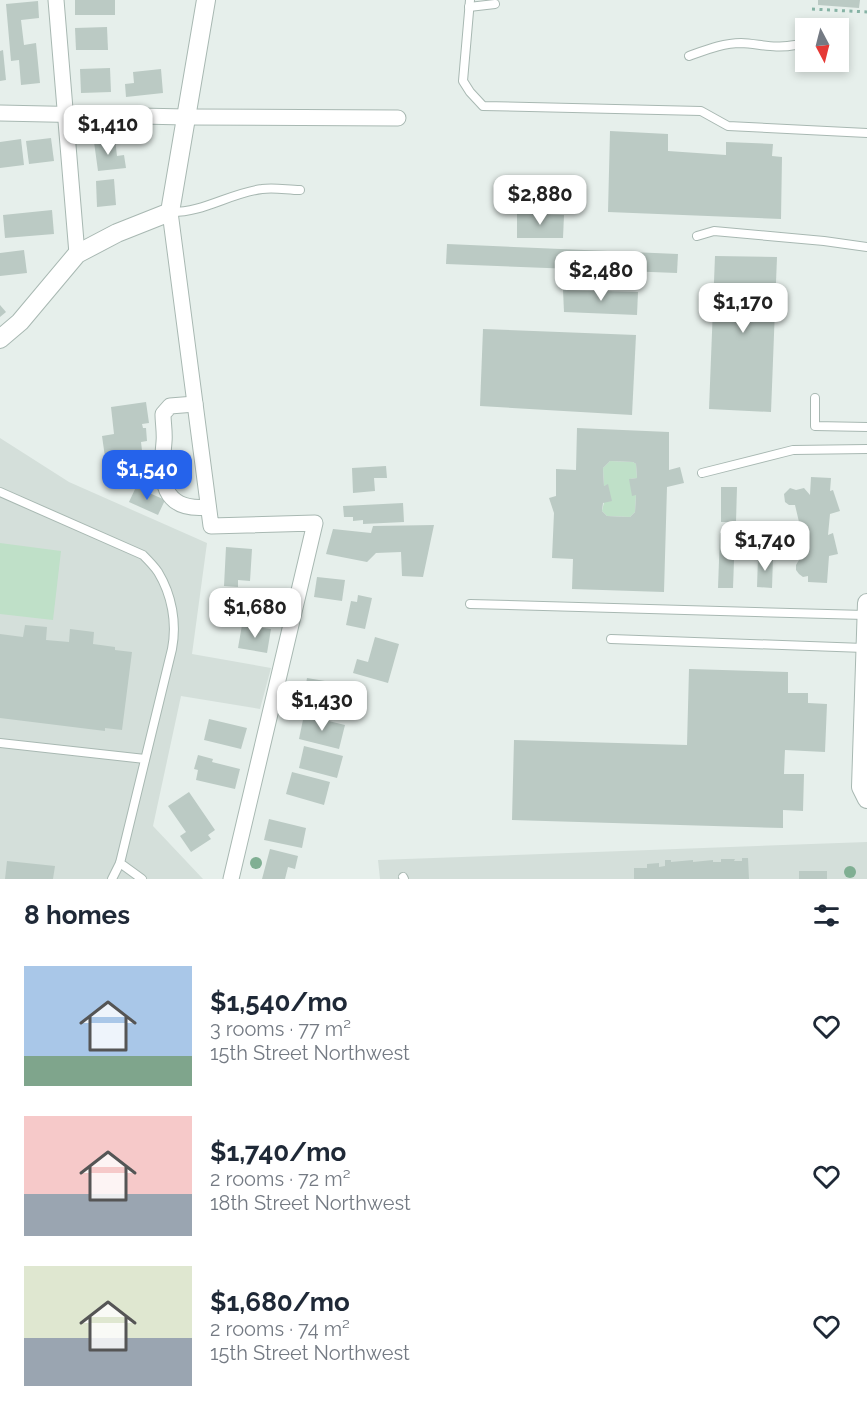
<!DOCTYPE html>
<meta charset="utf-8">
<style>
:root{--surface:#fff;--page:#f2f2f3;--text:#1f2937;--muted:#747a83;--accent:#2563eb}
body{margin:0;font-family:Raleway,sans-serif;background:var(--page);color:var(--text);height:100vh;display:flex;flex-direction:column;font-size:22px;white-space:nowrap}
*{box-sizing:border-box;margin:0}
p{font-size:20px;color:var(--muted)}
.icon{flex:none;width:33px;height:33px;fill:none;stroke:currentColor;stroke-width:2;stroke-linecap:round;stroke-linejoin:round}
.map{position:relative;height:879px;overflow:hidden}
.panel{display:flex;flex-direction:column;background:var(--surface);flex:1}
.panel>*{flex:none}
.needle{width:39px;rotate:173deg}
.buttons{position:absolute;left:795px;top:18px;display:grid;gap:12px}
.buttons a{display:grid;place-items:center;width:54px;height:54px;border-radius:0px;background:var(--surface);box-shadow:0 3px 9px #0003;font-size:30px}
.price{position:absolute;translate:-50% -51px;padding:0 14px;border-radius:12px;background:#fff;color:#222;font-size:20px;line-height:39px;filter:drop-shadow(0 2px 3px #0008)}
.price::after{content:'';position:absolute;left:50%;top:36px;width:18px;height:14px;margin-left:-9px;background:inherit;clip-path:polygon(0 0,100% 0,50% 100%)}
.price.on{background:var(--accent);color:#fff}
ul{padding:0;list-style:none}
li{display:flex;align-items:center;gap:18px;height:150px;padding:0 24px}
li span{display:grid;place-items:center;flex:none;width:168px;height:120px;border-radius:0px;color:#555}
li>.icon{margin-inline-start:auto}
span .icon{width:72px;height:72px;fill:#fffc;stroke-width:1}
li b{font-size:26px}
h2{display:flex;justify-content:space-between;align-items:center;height:72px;padding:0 24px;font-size:26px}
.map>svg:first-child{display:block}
.built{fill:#d4dfda}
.green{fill:#bfe0c8}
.building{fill:#bbcac4;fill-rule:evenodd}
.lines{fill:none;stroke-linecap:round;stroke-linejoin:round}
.service-casing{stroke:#a8b8b2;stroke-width:10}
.minor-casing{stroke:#a8b8b2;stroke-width:17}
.tertiary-casing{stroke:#a8b8b2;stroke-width:20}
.path{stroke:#86b3a5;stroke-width:3;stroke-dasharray:3 4.5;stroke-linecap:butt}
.service{stroke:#fff;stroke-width:8}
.minor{stroke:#fff;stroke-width:15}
.tertiary{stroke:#fff;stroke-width:18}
.tree{fill:#80af93}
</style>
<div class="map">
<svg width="867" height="879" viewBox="0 0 867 879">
<rect width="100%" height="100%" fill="#e6efeb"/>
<!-- built -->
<g class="built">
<path d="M0,438L69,482L207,543L192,654L271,668L260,709L181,696L153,826L203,879H0Z"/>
<path d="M867,842V879H380L378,860Z"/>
</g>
<!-- green -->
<g class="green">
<path d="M610,461L633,462L636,464L637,478L630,479L636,495L635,512L630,517L607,516L602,511L608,485L604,486L603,468Z"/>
<path d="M0,543L61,551L53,620L0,614Z"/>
</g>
<!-- building -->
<g class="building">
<rect x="75" y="0" width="40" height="15"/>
<path d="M818,0H860L859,8L818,5Z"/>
<path d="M38,1L39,18L21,20L24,45L36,43L40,83L21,85L19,60L11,61L6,4Z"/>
<path d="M107,27L108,50H76L75,28Z"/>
<path d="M3,50L6,80L0,81V51Z"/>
<path d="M110,68L111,92L81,93L80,69Z"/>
<path d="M161,69L163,93L126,97L125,84L134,83L133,72Z"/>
<path d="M610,131L668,134V151L726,155V142L773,144L772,156L782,157L781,219L608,212Z"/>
<path d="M51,138L54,161L29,164L26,141Z"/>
<path d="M21,139L24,165L0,168V142Z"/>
<path d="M115,139L117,156L124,155L126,168L98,171L94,142Z"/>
<path d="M114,179L116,205L97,207L96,181Z"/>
<path d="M52,210L54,234L5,238L3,215Z"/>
<path d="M517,213L564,215L563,238H517Z"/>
<path d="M447,244L678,254L677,273L446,264Z"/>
<path d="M24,250L27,273L0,276V253Z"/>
<path d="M715,256L777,257L771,412L709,409Z"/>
<path d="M563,290L638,292L637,315L564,312Z"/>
<path d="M0,305L6,312L0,317Z"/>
<path d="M483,329L636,335L632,415L480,406Z"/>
<path d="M146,402L149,423L142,424L143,428H146L147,441L141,442L146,484L129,487L127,477L119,478L117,463L106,464L102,436L114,434L111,407Z"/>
<path d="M577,428L669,432V470L680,467L684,483L667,487L664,592L572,589L573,559L552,558L554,513L549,498L556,496V469L576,470ZM610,461L633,462L636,464L637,478L629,479L632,496L636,495L635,512L630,517L607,516L602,511L603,503L612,501L608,484L604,486L603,468Z"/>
<path d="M386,466L387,478H374L375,491L353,493L352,468Z"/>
<path d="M811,477L831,478L830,491L833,490L840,511L830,514L828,535L833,533L838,554L829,556L827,583L808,582V576L803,577L799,574L796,570V565L799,560L796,545L792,547L786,525L799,522L795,505H789L785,502L784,494L790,488L796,490L804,488L810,495Z"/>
<path d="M136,487L165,500L158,515L129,502Z"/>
<path d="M721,487H737L736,522H721Z"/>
<path d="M403,503L404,522L363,524V520L353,521V517H344L343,506Z"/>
<path d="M434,525L423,577L402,576L401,552L376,553L367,562L326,554L333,529L371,533L373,526Z"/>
<path d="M720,533H735L733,588H718Z"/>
<path d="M226,547L252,549L250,581L238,580V587L224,586Z"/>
<path d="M758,557H773L772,588L757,587Z"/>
<path d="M317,577L345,580L342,601L314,597Z"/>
<path d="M358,595L372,598L365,629L346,625L351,601L357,602Z"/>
<path d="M25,625L47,627L46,640L69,642L70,629L94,632L93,644L115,647V650L132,652L122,730L105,728V731L0,718V634L23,637Z"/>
<path d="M242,625L271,629L267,653L238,648Z"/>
<path d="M375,637L399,644L388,683L353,673L357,659L368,662Z"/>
<path d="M689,669L788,672V693H808V703L827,704L825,752L785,750L784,774H804L803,811L783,810V828L512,820L514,740L687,745Z"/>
<path d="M307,678L337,683L332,707L303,702Z"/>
<path d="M304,715L345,725L339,749L299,739Z"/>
<path d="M209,719L247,728L241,749L204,740Z"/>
<path d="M304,746L343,756L337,778L299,768Z"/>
<path d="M198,755L213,759L212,762L240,769L235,789L196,780L198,770L194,769Z"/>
<path d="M292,772L330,782L324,805L286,794Z"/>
<path d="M189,792L215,830L208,835L211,839L191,852L180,836L186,832L168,806Z"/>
<path d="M269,819L306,828L302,848L264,840Z"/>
<path d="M270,849L298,856L295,869L288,867L285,879H262Z"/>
<path d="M742,858H748L749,879H634V868H647V864L659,863V867L665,866V860H671V862L693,860V862L713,860V862H721V859H735L734,861H742Z"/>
<path d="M7,861L55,866L53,879H5Z"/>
<rect x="799" y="871" width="28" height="8"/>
</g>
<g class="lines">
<defs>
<g id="service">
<path d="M470,0L463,81L470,92L483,106L701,111L728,126L867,133"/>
<path d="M469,7L495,4"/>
<path d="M689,56C706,50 723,43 741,43C760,44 776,49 795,45"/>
<path d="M170,212C203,213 230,193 262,189C274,187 288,190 300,190"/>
<path d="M697,236L714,231L824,241L867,247"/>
<path d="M815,398V426L867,427"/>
<path d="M702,473L793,450L867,449"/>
<path d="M0,492L143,555C148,560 154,566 158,572C172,595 177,623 172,649L120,863L142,879"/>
<path d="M470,604L865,615"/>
<path d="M611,639L864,648"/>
<path d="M0,743L145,759"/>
<path d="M403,877L404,879"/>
<path d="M112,879L120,863"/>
</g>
<g id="minor">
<path d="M56,0L77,254"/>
<path d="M0,113L186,117L398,118"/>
<path d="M170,212L211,526L315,523L231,879"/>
<path d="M195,404L170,406L163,414C163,423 165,433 164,442C160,479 161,512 208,507"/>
</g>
<g id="tertiary">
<path d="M0,339L20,322L77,254L117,233L170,212L206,0"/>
<path d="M867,603L861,787L867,799"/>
</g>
</defs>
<!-- service casing -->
<use href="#service" class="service-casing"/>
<!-- minor casing -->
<use href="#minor" class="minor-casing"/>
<!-- tertiary casing -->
<use href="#tertiary" class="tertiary-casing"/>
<!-- path -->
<path class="path" d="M812,9L867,12"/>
<!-- service -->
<use href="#service" class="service"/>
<!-- minor -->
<use href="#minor" class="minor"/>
<!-- tertiary -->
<use href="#tertiary" class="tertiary"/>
</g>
<!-- trees -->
<g class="tree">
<circle cx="256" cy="863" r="6"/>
<circle cx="850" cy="872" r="6"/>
</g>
</svg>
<div class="buttons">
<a><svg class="needle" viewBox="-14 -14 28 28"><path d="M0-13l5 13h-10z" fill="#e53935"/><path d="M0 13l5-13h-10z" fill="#747a83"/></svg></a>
</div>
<b class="price" style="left:108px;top:156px">$1,410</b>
<b class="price" style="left:540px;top:226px">$2,880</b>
<b class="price" style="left:601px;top:302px">$2,480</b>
<b class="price" style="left:743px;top:334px">$1,170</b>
<b class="price on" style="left:147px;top:501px">$1,540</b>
<b class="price" style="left:765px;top:572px">$1,740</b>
<b class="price" style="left:255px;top:639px">$1,680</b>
<b class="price" style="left:322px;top:732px">$1,430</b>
</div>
<section class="panel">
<h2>8 homes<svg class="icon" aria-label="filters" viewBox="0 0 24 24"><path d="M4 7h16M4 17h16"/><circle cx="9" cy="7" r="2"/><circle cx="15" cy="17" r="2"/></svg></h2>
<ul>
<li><span style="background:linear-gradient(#a9c7e8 75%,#7fa58c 0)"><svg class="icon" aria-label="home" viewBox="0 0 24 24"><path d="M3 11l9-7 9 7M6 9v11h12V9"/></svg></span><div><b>$1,540/mo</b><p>3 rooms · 77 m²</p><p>15th Street Northwest</p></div><svg class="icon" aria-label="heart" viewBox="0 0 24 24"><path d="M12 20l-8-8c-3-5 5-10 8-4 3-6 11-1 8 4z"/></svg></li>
<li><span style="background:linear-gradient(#f6c9c9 65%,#9aa5b1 0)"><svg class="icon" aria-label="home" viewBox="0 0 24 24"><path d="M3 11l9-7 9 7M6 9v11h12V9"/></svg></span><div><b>$1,740/mo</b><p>2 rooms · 72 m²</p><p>18th Street Northwest</p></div><svg class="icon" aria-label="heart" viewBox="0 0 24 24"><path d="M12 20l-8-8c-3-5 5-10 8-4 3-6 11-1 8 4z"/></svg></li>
<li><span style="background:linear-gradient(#dfe7d0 60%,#9aa5b1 0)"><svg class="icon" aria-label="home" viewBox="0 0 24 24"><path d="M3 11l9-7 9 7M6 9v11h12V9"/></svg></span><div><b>$1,680/mo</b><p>2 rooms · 74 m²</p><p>15th Street Northwest</p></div><svg class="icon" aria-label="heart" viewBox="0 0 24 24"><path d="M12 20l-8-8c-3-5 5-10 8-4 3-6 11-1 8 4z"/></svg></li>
</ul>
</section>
